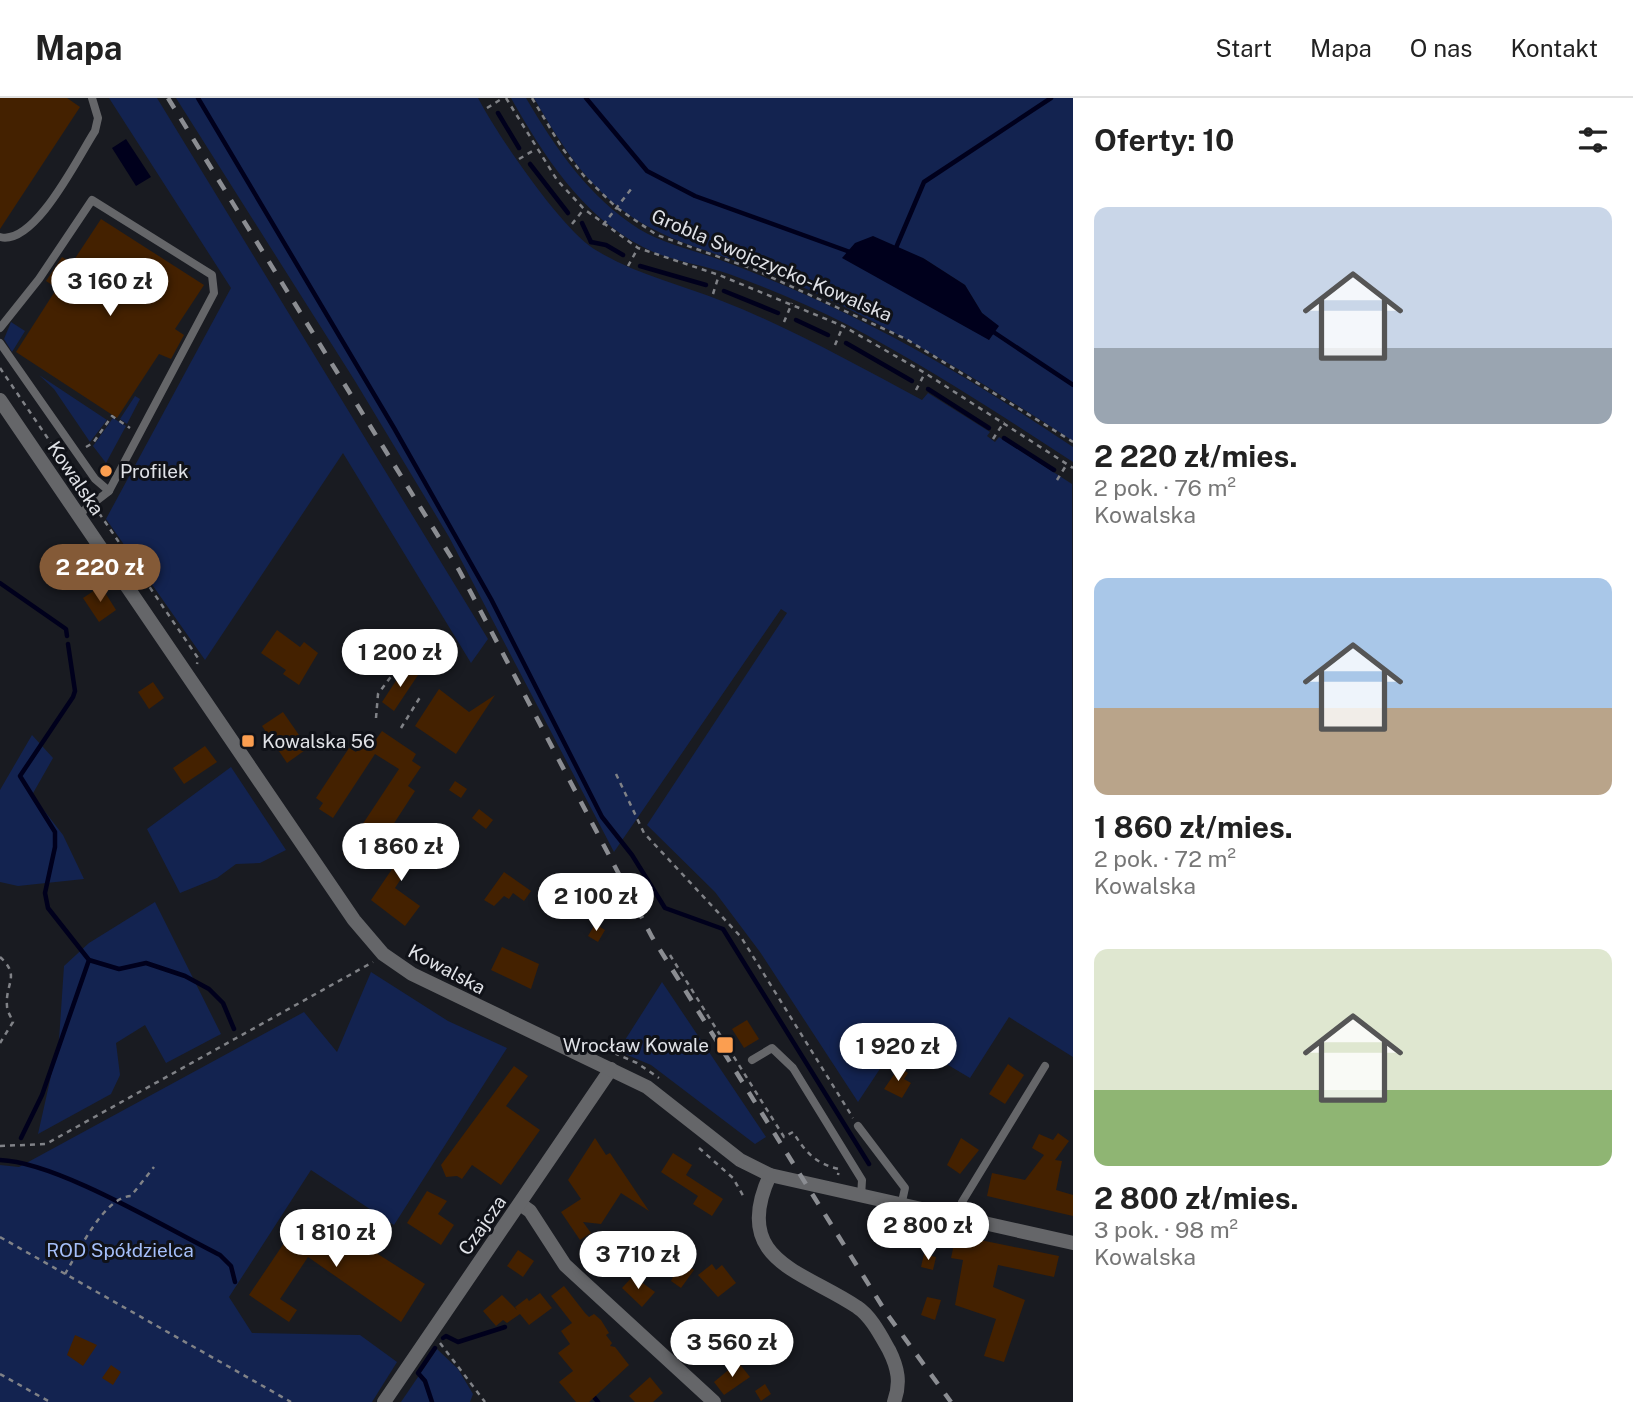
<!DOCTYPE html>
<html lang="pl">
<meta charset="utf-8">
<style>
:root{--surface:#fff;--page:#f2f2f2;--text:#222;--muted:#767676;--line:#e0e0e0;--accent:#845a37}
body{margin:0;font-family:"Public Sans",sans-serif;background:var(--page);color:var(--text);height:100vh;display:flex;flex-direction:column;font-size:26px;white-space:nowrap}
*{box-sizing:border-box;margin:0}
p{font-size:23px;color:var(--muted)}
.icon{flex:none;width:38px;height:38px;fill:none;stroke:currentColor;stroke-width:2;stroke-linecap:round;stroke-linejoin:round}
.map{position:relative;flex:1;overflow:hidden}
.sheet{display:flex;flex-direction:column;background:var(--surface);width:560px}
.sheet>*{flex:none}
.price{position:absolute;translate:-50% -60px;padding:0 16px;border-radius:24px;background:#fff;color:#222;font-size:23px;line-height:46px;filter:drop-shadow(0 2px 4px #0008)}
.price::after{content:'';position:absolute;left:50%;top:42px;width:21px;height:16px;margin-left:-10px;background:inherit;clip-path:polygon(0 0,100% 0,50% 100%)}
.price.selected{background:var(--accent);color:#fff}
ul{padding:0;list-style:none}
li{display:grid;align-content:center;gap:14px;height:371px;padding:0 21px}
li span{display:grid;place-items:center;height:217px;border-radius:14px;color:#555}
li>.icon{margin-inline-start:auto}
span .icon{width:126px;height:126px;fill:#fffc;stroke-width:1}
li b{font-size:30px}
h2{display:flex;justify-content:space-between;align-items:center;height:84px;padding:0 21px;font-size:30px}
header{display:flex;align-items:center;gap:42px;box-sizing:border-box;height:98px;padding:0 35px;background:var(--surface);border-bottom:2px solid var(--line)}
header strong{font-size:33px}
nav{display:flex;gap:38px;margin-inline-start:auto;font-size:24px}
main{display:flex;flex:1;min-height:0}
.map>svg:first-child{display:block}
.green{fill:#132350;fill-rule:evenodd}
.water{fill:#00001c}
.lines{fill:none;stroke-linecap:round;stroke-linejoin:round}
.stream{stroke:#00001c;stroke-width:4.5}
.building{fill:#442100}
.path{stroke:#808287;stroke-width:2.5;stroke-dasharray:5 5;stroke-linecap:butt}
.service{stroke:#656669;stroke-width:8}
.minor{stroke:#656669;stroke-width:14}
.tertiary{stroke:#656669;stroke-width:14}
.rail{stroke:#8b8d92;stroke-width:4.5;stroke-dasharray:12 12;stroke-linecap:butt}
.poi-dot{fill:#fb9e50;stroke:#101218;stroke-width:2.5}
.labels{text-anchor:middle;dominant-baseline:central;stroke-width:6;stroke-linejoin:round;paint-order:stroke}
.street-label{font-size:19px;fill:#e0e2e7;stroke:#101218}
.poi-label{font-size:19px;fill:#e0e2e7;stroke:#101218;text-anchor:start}
.park-label{font-size:19px;fill:#a5bffa;stroke:#101218}
</style>
<header>
<strong>Mapa</strong>
<nav><a>Start</a><a>Mapa</a><a>O nas</a><a>Kontakt</a></nav>
</header>
<main>
<div class="map">
<svg width="1073" height="1304" viewBox="0 0 1073 1304">
<rect width="100%" height="100%" fill="#191b21"/>
<!-- green -->
<g class="green">
<path d="M109,0H157L488,541L471,565L343,355L205,562L106,421L231,190Z"/>
<path d="M176,0H478C498,38 560,129 594,151C634,176 679,186 722,203C791,230 856,267 922,302L928,295L990,334L987,338L995,344L999,339L1072,386L1073,959L1009,919L970,980L901,939L858,1004L760,854L715,794L647,727L787,515L781,511L614,754L449,439L355,283Z"/>
<path d="M511,0H526C556,51 589,99 639,131C666,147 694,152 723,163C774,182 825,204 873,229C943,264 1008,306 1073,349V364C999,316 925,267 846,226C809,207 768,190 729,176C701,166 669,163 643,149C581,117 544,58 511,0Z"/>
<path d="M534,0H1073V343C979,282 885,224 782,180C727,156 665,147 617,108C581,79 557,40 534,0ZM923,160L965,187L982,215L998,228L989,242Z"/>
<path d="M11,224L25,233L12,254L4,241Z"/>
<path d="M39,277L107,322L90,344L54,291Z"/>
<path d="M135,298L140,301L127,326L120,321Z"/>
<path d="M113,320L126,328L106,365L93,348Z"/>
<path d="M32,637L53,660L32,697L63,737L84,781L18,788L0,784V692Z"/>
<path d="M231,669L286,752L260,765L236,766L217,780L180,795L147,731Z"/>
<path d="M155,804L221,936L166,965L145,927L116,945L120,977L111,996L38,1036L59,942L64,868L89,845Z"/>
<path d="M371,874L448,923L507,950L394,1127L311,1072L229,1199L252,1235L360,1237L397,1264L372,1304H0V1067L19,1069L304,914L337,954Z"/>
<path d="M662,884L766,1039L755,1046L651,967L618,953Z"/>
<path d="M437,1251L458,1271L473,1296L470,1304H401Z"/>
</g>
<!-- water -->
<g class="water">
<path d="M126,41L151,79L136,88L112,50Z"/>
<path d="M873,138L923,160L965,187L982,215L999,228L989,242L842,160L855,145Z"/>
</g>
<g class="lines">
<!-- stream -->
<g class="stream">
<path d="M198,0L394,330L491,501L602,719L632,757L665,810L723,831L869,1066"/>
<path d="M586,0L647,73L695,98L850,154"/>
<path d="M498,15L519,50"/>
<path d="M530,66L568,115"/>
<path d="M582,125L591,144"/>
<path d="M591,144L606,147L623,157"/>
<path d="M895,152L924,84L1051,0"/>
<path d="M640,168L706,187"/>
<path d="M724,193L778,215"/>
<path d="M796,222L828,237"/>
<path d="M992,233L1073,287"/>
<path d="M846,245L912,283"/>
<path d="M928,291L989,330"/>
<path d="M1004,340L1054,372"/>
<path d="M0,485L66,531L67,538"/>
<path d="M89,862L119,871L146,865L185,878L209,891L223,905L234,931"/>
<path d="M21,1040L42,997L89,862L48,810L45,795L55,749V734L20,678L73,599L75,593L68,546"/>
<path d="M0,1062C57,1064 166,1130 220,1157L231,1168L235,1184"/>
<path d="M443,1240L446,1238L458,1244L505,1229"/>
<path d="M594,1299L598,1304"/>
<path d="M432,1304L425,1283L418,1275L435,1250"/>
</g>
</g>
<!-- building -->
<g class="building">
<path d="M0,0H67L80,9L0,131Z"/>
<path d="M101,121L204,187L175,231L184,237L171,261L159,256L117,320L16,254L57,190L46,183L62,159L72,165Z"/>
<path d="M101,488L116,512L99,524L83,500Z"/>
<path d="M277,532L300,549L304,544L318,555L299,587L283,576L286,572L261,555Z"/>
<path d="M405,569L418,577L394,613L382,604Z"/>
<path d="M153,584L164,600L149,611L138,594Z"/>
<path d="M439,591L469,614L495,597L456,656L415,628Z"/>
<path d="M283,614L308,650L287,665L262,628Z"/>
<path d="M382,633L416,656L412,663L421,669L408,688L415,693L365,770L343,756L399,671L375,656L333,720L319,711L323,705L316,700L349,650L356,654L369,635L377,640Z"/>
<path d="M205,648L217,664L184,686L173,670Z"/>
<path d="M455,683L467,691L461,700L449,692Z"/>
<path d="M479,711L493,722L486,731L472,720Z"/>
<path d="M422,727L432,733L395,790L420,808L405,828L371,802Z"/>
<path d="M504,774L531,793L524,803L513,795L509,801L504,798L494,808L484,802Z"/>
<path d="M595,826L605,832L598,844L588,838Z"/>
<path d="M502,849L539,866L531,891L491,872Z"/>
<path d="M747,922L759,941L744,950L732,931Z"/>
<path d="M1008,966L1024,977L1005,1006L989,996Z"/>
<path d="M514,968L528,978L506,1008L540,1032L501,1087L472,1067L462,1081L457,1078L446,1079L441,1067Z"/>
<path d="M899,969L908,975L904,981L911,985L902,1000L884,991Z"/>
<path d="M1058,1035L1069,1043L1055,1062L1062,1063L1056,1092L1073,1097V1118L987,1098L992,1075L1025,1082L1044,1057L1032,1050L1039,1036L1053,1042Z"/>
<path d="M595,1040L606,1057L610,1055L649,1113L621,1095L601,1126L583,1124L591,1135L580,1142L561,1114L581,1101L568,1082Z"/>
<path d="M961,1040L979,1052L960,1076L947,1067Z"/>
<path d="M673,1055L692,1067L686,1077L723,1101L712,1118L693,1106L698,1098L661,1074Z"/>
<path d="M427,1093L447,1103L438,1116L454,1127L441,1147L407,1125Z"/>
<path d="M307,1111L425,1186L401,1224L308,1159L280,1201L297,1212L289,1224L249,1197Z"/>
<path d="M956,1137L1059,1158L1054,1179L998,1167L993,1189L1025,1202L1004,1264L984,1258L996,1221L955,1207L963,1162L951,1160Z"/>
<path d="M518,1152L534,1163L523,1179L507,1168Z"/>
<path d="M924,1156L936,1159L933,1172L921,1169Z"/>
<path d="M681,1163L694,1172L681,1190L671,1183Z"/>
<path d="M712,1166L716,1172L722,1167L736,1185L718,1199L698,1177Z"/>
<path d="M633,1178L655,1194L642,1209L622,1190Z"/>
<path d="M564,1188L585,1215L589,1219L594,1216L601,1222L609,1235L606,1237L612,1245L610,1248L615,1249L629,1267L589,1304H576L559,1284L573,1273L558,1255L570,1246L561,1233L572,1225L551,1198Z"/>
<path d="M540,1195L552,1210L529,1227L520,1216L507,1225L503,1222L496,1228L483,1213L502,1197L517,1212L515,1209L527,1200L529,1203Z"/>
<path d="M927,1199L941,1202L935,1222L921,1217Z"/>
<path d="M734,1224L742,1232L734,1242L725,1234Z"/>
<path d="M708,1226L722,1239L707,1256L702,1251L692,1262L680,1251Z"/>
<path d="M75,1237L97,1247L83,1268L67,1257Z"/>
<path d="M738,1264L750,1279L724,1297L714,1284Z"/>
<path d="M111,1267L121,1274L113,1287L102,1280Z"/>
<path d="M650,1279L663,1295L653,1304H635L629,1298Z"/>
<path d="M765,1286L771,1296L761,1303L755,1293Z"/>
</g>
<g class="lines">
<!-- path -->
<g class="path">
<path d="M506,0L557,82L584,111L638,150L719,177L843,228L925,275L1073,370"/>
<path d="M532,0L562,50L584,78L617,110L657,137L753,171L906,241L1073,344"/>
<path d="M487,10L503,0"/>
<path d="M519,61L536,51"/>
<path d="M572,126L584,111"/>
<path d="M603,127L632,90"/>
<path d="M628,168L638,150"/>
<path d="M713,196L719,177"/>
<path d="M784,224L792,205"/>
<path d="M835,247L843,228"/>
<path d="M0,270L87,398"/>
<path d="M916,292L925,275"/>
<path d="M993,341L1004,324"/>
<path d="M86,349L93,345L112,318L130,330"/>
<path d="M1057,382L1067,366"/>
<path d="M99,415L198,560L197,566"/>
<path d="M376,620L378,596L398,569"/>
<path d="M401,630L422,596"/>
<path d="M616,676L644,735L741,839L853,1020"/>
<path d="M670,857L784,1039L793,1034C805,1054 816,1066 839,1071L838,1077"/>
<path d="M0,859C21,878 5,885 7,908C7,913 11,919 13,924L0,945"/>
<path d="M596,947L637,965L659,980"/>
<path d="M0,1048L46,1046L373,864"/>
<path d="M699,1050L733,1080L745,1101"/>
<path d="M0,1139L291,1304"/>
<path d="M65,1176C79,1153 104,1099 131,1098L154,1069"/>
<path d="M440,1245L485,1304"/>
<path d="M0,1276L50,1304"/>
</g>
<!-- service -->
<g class="service">
<path d="M0,139C35,148 78,59 95,33L98,20L92,0"/>
<path d="M0,230L39,181L92,102L212,177L214,195L109,393L78,417"/>
<path d="M0,245L95,381L109,393"/>
<path d="M752,962L772,950L793,970L862,1082L861,1099"/>
<path d="M858,1028L905,1090L901,1108"/>
<path d="M958,1121L962,1104L1045,968"/>
</g>
<!-- minor -->
<g class="minor">
<path d="M770,1077C730,1163 804,1173 857,1209C871,1218 881,1238 889,1252C898,1270 901,1285 894,1304"/>
<path d="M520,1106L530,1113L565,1167L714,1304"/>
<path d="M384,1304L611,971"/>
</g>
<!-- tertiary -->
<path class="tertiary" d="M0,302L354,822L383,856L412,876L647,989L740,1062L770,1077L1073,1145"/>
<!-- rail -->
<path class="rail" d="M168,0L459,472L652,839L887,1216L951,1304"/>
</g>
<!-- markers -->
<g class="poi-dot">
<circle cx="106" cy="373" r="7"/>
<rect x="241" y="636" width="14" height="14" rx="3.5"/>
<rect x="716" y="938" width="18" height="18" rx="3.5"/>
</g>
<g class="labels">
<!-- street labels -->
<g class="street-label">
<text transform="translate(772 167) rotate(23)">Grobla Swojczycko-Kowalska</text>
<text transform="translate(76 380) rotate(56)">Kowalska</text>
<text transform="translate(447 871) rotate(28)">Kowalska</text>
<text transform="translate(482 1127) rotate(-55)">Czajcza</text>
</g>
<!-- poi labels -->
<g class="poi-label">
<text x="120" y="373">Profilek</text>
<text x="262" y="643">Kowalska 56</text>
<text x="709" y="947" text-anchor="end">Wrocław Kowale</text>
</g>
<!-- park labels -->
<g class="park-label">
<text x="120" y="1152">ROD Spółdzielca</text>
</g>
</g>
</svg>
<b class="price" style="left:110px;top:220px">3 160 zł</b>
<b class="price selected" style="left:100px;top:506px">2 220 zł</b>
<b class="price" style="left:400px;top:591px">1 200 zł</b>
<b class="price" style="left:401px;top:785px">1 860 zł</b>
<b class="price" style="left:596px;top:835px">2 100 zł</b>
<b class="price" style="left:898px;top:985px">1 920 zł</b>
<b class="price" style="left:928px;top:1164px">2 800 zł</b>
<b class="price" style="left:336px;top:1171px">1 810 zł</b>
<b class="price" style="left:638px;top:1193px">3 710 zł</b>
<b class="price" style="left:732px;top:1281px">3 560 zł</b>
</div>
<section class="sheet">
<h2>Oferty: 10<svg class="icon" aria-label="filters" viewBox="0 0 24 24"><path d="M4 7h16M4 17h16"/><circle cx="9" cy="7" r="2"/><circle cx="15" cy="17" r="2"/></svg></h2>
<ul>
<li><span style="background:linear-gradient(#c9d6e8 65%,#9aa5b1 0)"><svg class="icon" aria-label="home" viewBox="0 0 24 24"><path d="M3 11l9-7 9 7M6 9v11h12V9"/></svg></span><div><b>2 220 zł/mies.</b><p>2 pok. · 76 m²</p><p>Kowalska</p></div></li>
<li><span style="background:linear-gradient(#a9c7e8 60%,#b9a48a 0)"><svg class="icon" aria-label="home" viewBox="0 0 24 24"><path d="M3 11l9-7 9 7M6 9v11h12V9"/></svg></span><div><b>1 860 zł/mies.</b><p>2 pok. · 72 m²</p><p>Kowalska</p></div></li>
<li><span style="background:linear-gradient(#dfe7d0 65%,#8fb573 0)"><svg class="icon" aria-label="home" viewBox="0 0 24 24"><path d="M3 11l9-7 9 7M6 9v11h12V9"/></svg></span><div><b>2 800 zł/mies.</b><p>3 pok. · 98 m²</p><p>Kowalska</p></div></li>
</ul>
</section>
</main>
